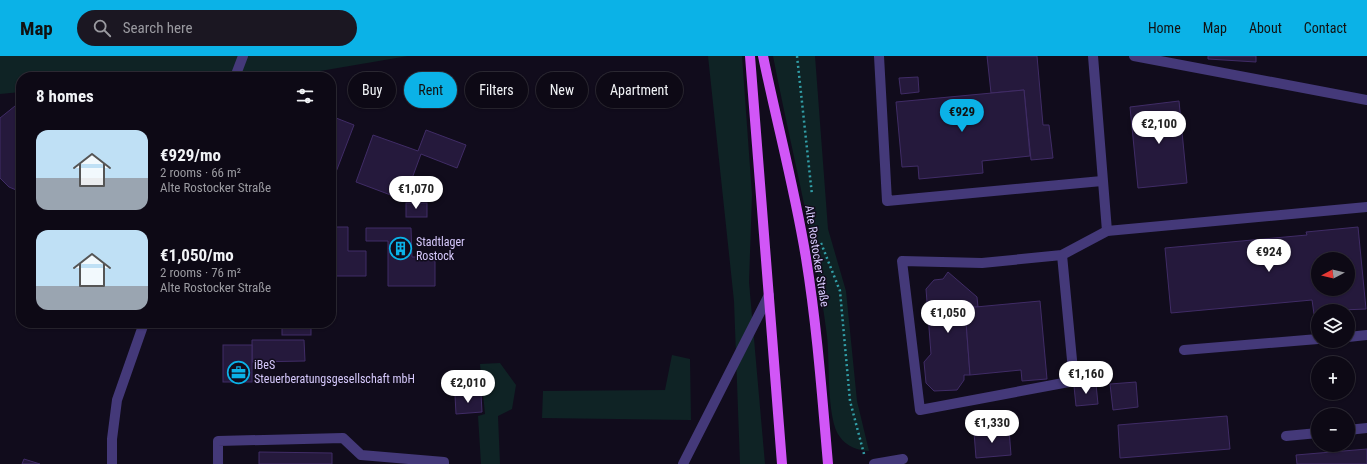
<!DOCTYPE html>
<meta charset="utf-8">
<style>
:root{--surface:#0d0915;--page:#1b1722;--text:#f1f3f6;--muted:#9a9aa0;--line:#2d2a34;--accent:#0bb2e7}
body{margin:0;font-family:"Roboto Condensed",sans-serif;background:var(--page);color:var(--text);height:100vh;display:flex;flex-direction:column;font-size:15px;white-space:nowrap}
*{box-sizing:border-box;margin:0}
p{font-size:13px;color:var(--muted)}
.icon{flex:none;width:22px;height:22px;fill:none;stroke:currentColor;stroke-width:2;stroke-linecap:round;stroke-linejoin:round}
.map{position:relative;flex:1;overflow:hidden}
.sheet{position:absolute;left:16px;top:16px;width:320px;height:256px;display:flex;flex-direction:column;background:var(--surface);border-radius:16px;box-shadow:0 1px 3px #0004,0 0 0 1px var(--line)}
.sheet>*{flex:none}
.hud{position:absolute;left:348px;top:16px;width:380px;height:36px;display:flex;gap:8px}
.needle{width:26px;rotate:263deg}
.tools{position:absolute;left:1311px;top:196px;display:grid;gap:8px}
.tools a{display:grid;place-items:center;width:44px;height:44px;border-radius:50%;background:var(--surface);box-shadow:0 1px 3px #0004,0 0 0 1px var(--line);font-size:20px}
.price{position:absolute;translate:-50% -34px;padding:0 9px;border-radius:14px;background:#fff;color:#222;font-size:13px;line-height:26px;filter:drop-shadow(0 1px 2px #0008)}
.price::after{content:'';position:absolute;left:50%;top:24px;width:12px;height:9px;margin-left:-6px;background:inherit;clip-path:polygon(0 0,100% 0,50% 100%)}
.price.active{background:var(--accent);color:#111}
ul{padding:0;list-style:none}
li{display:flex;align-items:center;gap:12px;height:100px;padding:0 20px}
li span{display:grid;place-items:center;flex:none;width:112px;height:80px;border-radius:12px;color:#555}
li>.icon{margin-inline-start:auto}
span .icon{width:48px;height:48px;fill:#fffc;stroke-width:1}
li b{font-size:17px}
h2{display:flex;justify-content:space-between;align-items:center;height:48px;padding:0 20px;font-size:17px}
.pill{padding:0 14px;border-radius:18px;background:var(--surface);box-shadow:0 1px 3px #0004,0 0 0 1px var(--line);font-size:14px;line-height:36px}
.pill.active{background:var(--accent);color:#111}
header{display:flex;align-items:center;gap:24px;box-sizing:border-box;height:56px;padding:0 20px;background:var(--accent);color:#111}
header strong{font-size:19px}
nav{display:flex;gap:22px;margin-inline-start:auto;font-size:14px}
.search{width:280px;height:36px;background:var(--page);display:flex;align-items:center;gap:10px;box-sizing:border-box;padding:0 14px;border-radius:22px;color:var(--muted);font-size:15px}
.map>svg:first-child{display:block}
.green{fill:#0f2325}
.building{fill:#25193c;stroke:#402c66;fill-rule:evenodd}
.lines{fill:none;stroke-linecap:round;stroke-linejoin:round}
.path{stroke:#329ea7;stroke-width:2.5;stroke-dasharray:2 3;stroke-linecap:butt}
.service{stroke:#443979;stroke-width:10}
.minor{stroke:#443979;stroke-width:10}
.primary{stroke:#d156f7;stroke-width:10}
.labels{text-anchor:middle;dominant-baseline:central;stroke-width:3;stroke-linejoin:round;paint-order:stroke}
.poi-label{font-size:12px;fill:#d6c9fc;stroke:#110c1c;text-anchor:start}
.street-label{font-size:12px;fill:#d6c9fc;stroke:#110c1c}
</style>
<header>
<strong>Map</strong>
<div class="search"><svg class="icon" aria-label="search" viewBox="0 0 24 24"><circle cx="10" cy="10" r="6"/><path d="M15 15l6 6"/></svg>Search here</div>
<nav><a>Home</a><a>Map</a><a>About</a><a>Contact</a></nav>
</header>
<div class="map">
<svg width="1367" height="408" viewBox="0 0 1367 408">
<rect width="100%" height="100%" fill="#110c1c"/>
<!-- green -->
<g class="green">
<path d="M0,0H408L285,21H21V36L0,38Z"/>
<path d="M708,0H742L752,139L749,226L765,408H740L734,245Z"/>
<path d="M773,0H815L828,173L846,235L857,345L869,395C859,395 846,390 840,381C826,364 830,303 827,280C815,185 791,93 773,0Z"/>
<path d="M672,299L690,303L691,364L542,362L543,335L665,334Z"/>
<path d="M500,307L516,329L512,353L498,360L500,408H481L478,360L485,358L480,308Z"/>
</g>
<!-- building -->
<g class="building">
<path d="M987,0H1037L1043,69H1049L1053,102L1031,104L1024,34L991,37Z"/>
<path d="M1208,0H1256V6L1208,3Z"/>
<path d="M918,21L919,36L901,38L899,22Z"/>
<path d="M1024,34L1030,100L982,105L983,117L919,123L918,110L902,111L896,46Z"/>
<path d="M1179,45L1187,127L1138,132L1130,51Z"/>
<path d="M21,48V136L9,131L0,122V62L15,50Z"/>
<path d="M331,60L354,69L331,129Z"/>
<path d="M426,74L466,89L457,112L421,98L404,144L356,126L373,79L418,95Z"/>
<rect x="406" y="147" width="21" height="14"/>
<path d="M331,171H348V195H366V220H331Z"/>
<path d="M1358,171L1366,253L1318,255V258H1314L1312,244L1171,257L1165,192L1307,179L1306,176ZM1318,203H1348V233H1318Z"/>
<path d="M366,172H411L412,201H435V230H388V185H366Z"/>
<path d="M948,216L977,241L978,251L965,252L970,319H964V324L957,334L934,335L926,327L924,306L931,298L926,233L934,224L943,223Z"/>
<path d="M1040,245L1047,323L1022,325L1021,314L970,319L965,252Z"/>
<rect x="282" y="267" width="29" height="12"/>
<path d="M252,284H304L305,305L252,306Z"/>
<rect x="223" y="289" width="29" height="37"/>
<path d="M1136,326L1138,351L1113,354L1110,328Z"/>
<path d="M1096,328L1098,348L1076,350L1074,330Z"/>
<path d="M481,338L482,356L456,358L455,339Z"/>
<path d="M1227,360L1230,393L1120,402L1118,369Z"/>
<path d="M1009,373L1011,399L976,402L974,376Z"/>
<path d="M1367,393V408H1297L1296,399Z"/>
<path d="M259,396L332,397V408H259Z"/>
<path d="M24,403L40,408H22Z"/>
</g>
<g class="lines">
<!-- path -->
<g class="path">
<path d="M797,0L812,139"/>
<path d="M821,187L840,235L850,345L864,398"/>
</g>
<!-- service -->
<g class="service">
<path d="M879,0L887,145L1102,125"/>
<path d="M1093,0L1107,175"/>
<path d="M1134,0L1367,44"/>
<path d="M1062,199L1074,325L920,354L902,205L982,207L1062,199L1107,175L1367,151"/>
<path d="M1348,281L1367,279"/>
<path d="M1184,294L1318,283"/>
<path d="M1348,374L1367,372"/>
<path d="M1286,380L1318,377"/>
<path d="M218,408V385L343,382L361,399L444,406V408"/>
<path d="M683,408L769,239"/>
<path d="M874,408L903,403"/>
</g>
<!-- minor -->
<g class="minor">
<path d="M235,21L243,0"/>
<path d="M112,408V383L117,344L144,267"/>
</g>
<!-- primary -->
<g class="primary">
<path d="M750,0L782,408"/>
<path d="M763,0C777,68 795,134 806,202C817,270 822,339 828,408"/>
</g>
</g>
<!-- icons -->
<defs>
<symbol id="building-ring" viewBox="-11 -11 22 22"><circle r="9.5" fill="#110c1c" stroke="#0bb2e7" stroke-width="1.5"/><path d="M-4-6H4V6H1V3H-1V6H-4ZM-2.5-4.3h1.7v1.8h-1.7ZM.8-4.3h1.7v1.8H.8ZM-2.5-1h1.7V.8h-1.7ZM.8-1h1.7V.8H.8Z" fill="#0bb2e7"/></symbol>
<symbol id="office-ring" viewBox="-11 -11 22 22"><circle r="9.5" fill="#110c1c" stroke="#0bb2e7" stroke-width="1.5"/><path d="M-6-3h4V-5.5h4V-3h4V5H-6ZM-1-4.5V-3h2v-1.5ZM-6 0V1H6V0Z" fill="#0bb2e7"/></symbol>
</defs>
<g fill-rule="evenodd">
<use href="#building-ring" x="388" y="180" width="25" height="25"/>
<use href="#office-ring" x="226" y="304" width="25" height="25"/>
</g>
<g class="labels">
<!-- poi labels -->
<g class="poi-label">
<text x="416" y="186">Stadtlager<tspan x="416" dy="14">Rostock</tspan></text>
<text x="254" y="309">iBeS<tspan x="254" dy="14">Steuerberatungsgesellschaft mbH</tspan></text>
</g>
<!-- street labels -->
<g class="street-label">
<text transform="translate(817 200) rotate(81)">Alte Rostocker Straße</text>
</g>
</g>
</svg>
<div class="tools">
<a><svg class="needle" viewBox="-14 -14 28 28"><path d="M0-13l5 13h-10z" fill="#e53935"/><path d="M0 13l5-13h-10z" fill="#9a9aa0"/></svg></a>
<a><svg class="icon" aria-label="layers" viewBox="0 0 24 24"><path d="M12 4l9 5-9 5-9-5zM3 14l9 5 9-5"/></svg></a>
<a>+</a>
<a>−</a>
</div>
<b class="price active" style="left:962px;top:77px">€929</b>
<b class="price" style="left:1159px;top:89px">€2,100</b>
<b class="price" style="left:416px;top:154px">€1,070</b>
<b class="price" style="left:1269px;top:217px">€924</b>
<b class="price" style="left:948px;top:278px">€1,050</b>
<b class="price" style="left:1086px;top:339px">€1,160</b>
<b class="price" style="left:468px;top:348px">€2,010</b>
<b class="price" style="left:992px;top:388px">€1,330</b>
<div class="hud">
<a class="pill">Buy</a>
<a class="pill active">Rent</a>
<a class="pill">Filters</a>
<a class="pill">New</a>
<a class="pill">Apartment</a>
</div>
<section class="sheet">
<h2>8 homes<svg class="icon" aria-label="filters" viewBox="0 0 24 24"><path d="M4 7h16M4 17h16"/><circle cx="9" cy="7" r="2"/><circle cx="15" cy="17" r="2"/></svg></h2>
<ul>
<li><span style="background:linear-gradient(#bfe0f5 60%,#9aa5b1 0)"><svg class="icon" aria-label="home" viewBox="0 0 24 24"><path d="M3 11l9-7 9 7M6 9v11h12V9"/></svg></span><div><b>€929/mo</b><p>2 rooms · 66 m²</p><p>Alte Rostocker Straße</p></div></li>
<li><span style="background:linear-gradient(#bfe0f5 70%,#9aa5b1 0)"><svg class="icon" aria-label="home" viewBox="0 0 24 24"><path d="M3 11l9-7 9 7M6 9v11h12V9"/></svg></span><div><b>€1,050/mo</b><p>2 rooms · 76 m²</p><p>Alte Rostocker Straße</p></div></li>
</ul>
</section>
</div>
